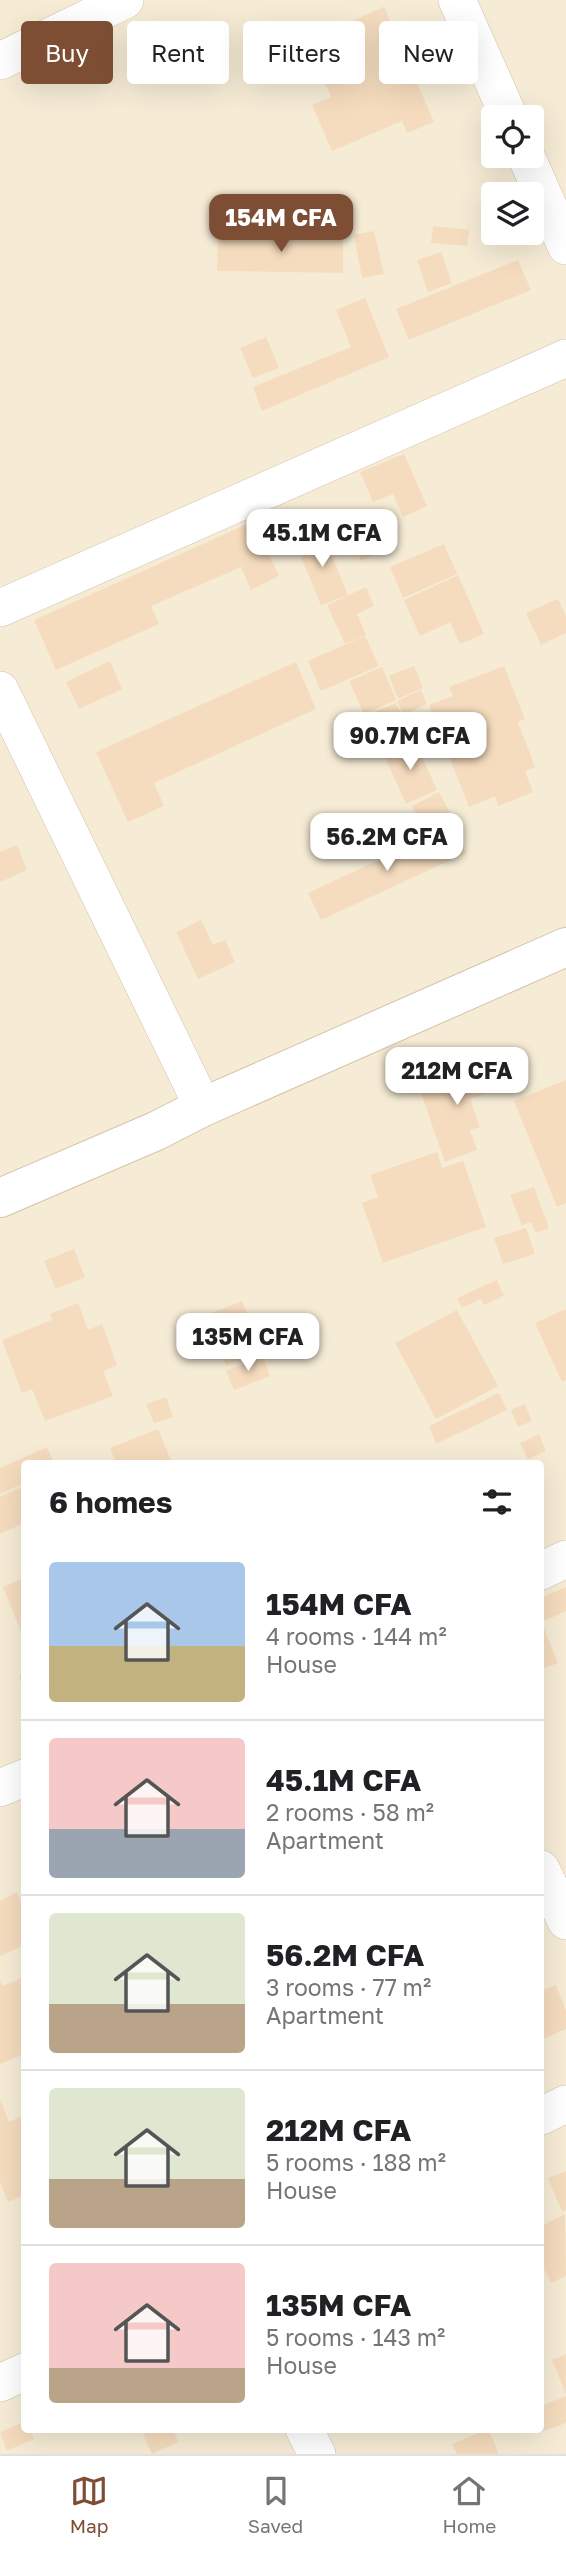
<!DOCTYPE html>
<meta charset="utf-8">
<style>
:root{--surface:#fff;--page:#f2f2f2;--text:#202124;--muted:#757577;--line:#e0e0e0;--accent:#7d4e33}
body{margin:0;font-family:"Golos Text",sans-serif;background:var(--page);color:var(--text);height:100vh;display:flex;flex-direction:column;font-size:26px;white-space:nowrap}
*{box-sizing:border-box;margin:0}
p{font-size:23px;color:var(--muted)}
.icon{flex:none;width:38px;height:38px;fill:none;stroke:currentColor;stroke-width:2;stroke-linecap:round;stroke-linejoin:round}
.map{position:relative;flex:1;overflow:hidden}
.details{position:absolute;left:21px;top:1460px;width:523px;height:973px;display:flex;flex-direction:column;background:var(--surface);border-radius:7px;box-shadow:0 7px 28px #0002}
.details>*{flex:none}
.hud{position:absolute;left:21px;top:21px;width:525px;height:63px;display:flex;gap:14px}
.buttons{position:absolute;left:481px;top:105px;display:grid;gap:14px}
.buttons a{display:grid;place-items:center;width:63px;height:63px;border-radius:7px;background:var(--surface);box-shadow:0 7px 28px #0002;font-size:35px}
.price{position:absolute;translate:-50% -60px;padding:0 16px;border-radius:14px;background:#fff;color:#222;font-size:23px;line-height:46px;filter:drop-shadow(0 2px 4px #0008)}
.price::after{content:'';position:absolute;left:50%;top:42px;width:21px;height:16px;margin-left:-10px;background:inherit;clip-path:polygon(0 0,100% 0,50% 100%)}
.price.selected{background:var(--accent);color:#fff}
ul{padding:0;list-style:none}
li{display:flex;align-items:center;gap:21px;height:175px;padding:0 28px}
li+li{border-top:2px solid var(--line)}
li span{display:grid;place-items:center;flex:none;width:196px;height:140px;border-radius:7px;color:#555}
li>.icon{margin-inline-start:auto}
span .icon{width:84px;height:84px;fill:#fffc;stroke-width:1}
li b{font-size:30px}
h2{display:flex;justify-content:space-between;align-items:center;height:84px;padding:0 28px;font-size:30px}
.chip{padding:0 24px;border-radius:7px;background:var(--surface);box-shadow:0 7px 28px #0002;font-size:24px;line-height:63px}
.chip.selected{background:var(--accent);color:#fff}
.tab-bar{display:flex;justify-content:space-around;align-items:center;height:98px;border-top:2px solid var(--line);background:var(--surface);font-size:19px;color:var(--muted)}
.tab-bar a{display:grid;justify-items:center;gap:4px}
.tab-bar .selected{color:var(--accent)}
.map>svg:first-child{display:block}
.residential{fill:#f6ecd6;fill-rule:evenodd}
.building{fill:#f5dcbe}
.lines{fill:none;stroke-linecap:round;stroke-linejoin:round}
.street-casing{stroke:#d2c2ac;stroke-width:38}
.secondary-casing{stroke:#d5c3aa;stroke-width:40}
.street{stroke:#fff;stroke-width:37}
.secondary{stroke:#fff;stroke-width:38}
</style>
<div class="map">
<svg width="566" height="2454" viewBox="0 0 566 2454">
<rect width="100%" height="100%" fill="#fef9e8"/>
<!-- residential -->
<path class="residential" d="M0,0H566V2454H0ZM494,117H532V156H494ZM494,194H532V233H494ZM24,1463H541V2429H24Z"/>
<!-- building -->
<g class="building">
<path d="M384,7L434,122L407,133L402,121L332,151L312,105L331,97L307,41Z"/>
<path d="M433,226L469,230L467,246L431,243Z"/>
<path d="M374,231L384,274L362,278L354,235Z"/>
<path d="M218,235L343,236V273L217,271Z"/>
<path d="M441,252L452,283L428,292L417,260Z"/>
<path d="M518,260L531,290L409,340L396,309Z"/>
<path d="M365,298L389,357L262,411L253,387L351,347L336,310Z"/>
<path d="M266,337L279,368L253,378L240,348Z"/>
<path d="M404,454L427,506L403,517L393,494L373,502L360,472Z"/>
<path d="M367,520L380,553L361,561L347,528Z"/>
<path d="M254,521L279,576L251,590L241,567L151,606L159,624L56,670L34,620Z"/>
<path d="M322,532L348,595L321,605L295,543Z"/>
<path d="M444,544L457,574L403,598L390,567Z"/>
<path d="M458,575L484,634L460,644L450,622L420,636L404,600Z"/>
<path d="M366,587L374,606L357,614L366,635L345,644L327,605Z"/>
<path d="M558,599L566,616V633L541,645L526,613Z"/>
<path d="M365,636L379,666L321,691L308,661Z"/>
<path d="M110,661L122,689L79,709L66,682Z"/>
<path d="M296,662L316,709L154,783L164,806L128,822L96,752Z"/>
<path d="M414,666L423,688L398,699L389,676Z"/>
<path d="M504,666L525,719L518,722L535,767L525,771L533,792L498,806L495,796L469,807L429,705L453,696L449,687Z"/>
<path d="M382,667L396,700L364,714L349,681Z"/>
<path d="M421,690L427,704L403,715L397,701Z"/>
<path d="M396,703L407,727L373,742L363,717Z"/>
<path d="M415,741L437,790L406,804L384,755Z"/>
<path d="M439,792L450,813L424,828L412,806Z"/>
<path d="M454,825L466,853L321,920L308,893Z"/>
<path d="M17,845L27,870L0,882V852Z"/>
<path d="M201,920L213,945L225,940L235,962L198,979L176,932Z"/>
<path d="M489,1060L499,1089L470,1099L480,1127L470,1130L477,1150L445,1162L418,1085Z"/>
<path d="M566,1080V1203L557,1207L514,1101Z"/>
<path d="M437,1152L442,1168L463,1161L486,1227L383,1263L362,1203L378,1197L370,1175Z"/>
<path d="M534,1187L549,1228L536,1233L531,1222L522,1225L510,1195Z"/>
<path d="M526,1228L535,1254L503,1264L494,1238Z"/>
<path d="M74,1249L85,1277L56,1289L44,1261Z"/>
<path d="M497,1280L504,1296L484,1305L481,1299L462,1308L457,1298Z"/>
<path d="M242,1301L251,1323L217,1338L207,1315Z"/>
<path d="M78,1303L88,1330L102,1324L117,1365L103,1371L113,1396L45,1421L32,1389L22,1393L2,1340L52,1320L50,1314Z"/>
<path d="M566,1309V1380L562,1382L535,1323Z"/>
<path d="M457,1310L498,1386L436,1419L395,1343Z"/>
<path d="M253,1329L262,1352L226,1365L218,1343Z"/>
<path d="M263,1357L270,1376L234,1390L226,1371Z"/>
<path d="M499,1393L507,1410L436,1444L429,1426Z"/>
<path d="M166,1397L173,1417L154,1423L146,1404Z"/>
<path d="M525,1404L532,1421L518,1427L511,1410Z"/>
<path d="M158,1429L172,1463H116L110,1448Z"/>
<path d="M539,1434L546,1451L528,1459L520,1443Z"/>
<path d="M47,1447L54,1463H24V1483L0,1494V1468Z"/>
<path d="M24,1486V1523L0,1534V1497Z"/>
<path d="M24,1578V1639L3,1587Z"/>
<path d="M566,1587V1611L544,1621L541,1614V1598Z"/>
<path d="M541,1626H543L558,1663L541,1669Z"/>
<path d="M24,1673V1690L19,1676Z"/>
<path d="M17,1892L24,1908V1945L0,1956V1901Z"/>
<path d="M24,1977V2054L0,2064V1980L3,1986Z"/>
<path d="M556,1985L566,2011V2029L541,2040V1991Z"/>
<path d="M0,2099L9,2122L24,2115V2195L8,2202L0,2182Z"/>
<path d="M566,2171V2210L562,2212L548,2178Z"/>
<path d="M565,2214L566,2276L551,2283L541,2263V2226Z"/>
<path d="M566,2354V2394L552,2360Z"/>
<path d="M566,2396V2423L538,2433L537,2429H541V2406Z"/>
<path d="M24,2422V2429H30L34,2439L7,2451L0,2432Z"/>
<path d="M156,2429H173L178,2442L152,2454L143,2434Z"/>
<path d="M488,2429L499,2454H457L452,2444Z"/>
</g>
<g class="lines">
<defs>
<g id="street">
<path d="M457,0L509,117"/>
<path d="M0,61L125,0"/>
<path d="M526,156L566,246"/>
<path d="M0,608L566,358"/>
<path d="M0,690L203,1107"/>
<path d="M541,1571L566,1559"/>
<path d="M0,1788L24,1778"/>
<path d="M541,1869L566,1921"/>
<path d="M541,2116L566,2104"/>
<path d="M0,2383L24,2372"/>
<path d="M304,2429L317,2454"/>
</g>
<path id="secondary" d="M0,1198L156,1131L203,1107L566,947"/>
</defs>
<!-- street casing -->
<use href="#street" class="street-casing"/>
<!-- secondary casing -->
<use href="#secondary" class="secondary-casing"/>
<!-- street -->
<use href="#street" class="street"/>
<!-- secondary -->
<use href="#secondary" class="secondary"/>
</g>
</svg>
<div class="buttons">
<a><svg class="icon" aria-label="locate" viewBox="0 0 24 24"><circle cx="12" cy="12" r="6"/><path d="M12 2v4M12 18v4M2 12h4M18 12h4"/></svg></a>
<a><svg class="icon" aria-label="layers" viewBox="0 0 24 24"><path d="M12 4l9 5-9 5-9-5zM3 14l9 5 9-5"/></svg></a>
</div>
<b class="price selected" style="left:281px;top:254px">154M CFA</b>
<b class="price" style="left:322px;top:569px">45.1M CFA</b>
<b class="price" style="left:410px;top:772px">90.7M CFA</b>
<b class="price" style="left:387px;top:873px">56.2M CFA</b>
<b class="price" style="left:457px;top:1107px">212M CFA</b>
<b class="price" style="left:248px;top:1373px">135M CFA</b>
<div class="hud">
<a class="chip selected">Buy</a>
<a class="chip">Rent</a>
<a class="chip">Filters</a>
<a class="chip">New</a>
</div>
<section class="details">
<h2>6 homes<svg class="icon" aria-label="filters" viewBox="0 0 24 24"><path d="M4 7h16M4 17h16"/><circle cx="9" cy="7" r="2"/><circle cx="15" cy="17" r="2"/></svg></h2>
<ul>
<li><span style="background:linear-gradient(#a9c7e8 60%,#c2b280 0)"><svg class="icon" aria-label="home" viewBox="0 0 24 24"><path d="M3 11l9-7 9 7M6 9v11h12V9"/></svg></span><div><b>154M CFA</b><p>4 rooms · 144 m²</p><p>House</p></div></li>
<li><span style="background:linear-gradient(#f6c9c9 65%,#9aa5b1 0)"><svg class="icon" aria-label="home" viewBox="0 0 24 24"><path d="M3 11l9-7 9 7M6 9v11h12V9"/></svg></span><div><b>45.1M CFA</b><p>2 rooms · 58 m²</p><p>Apartment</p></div></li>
<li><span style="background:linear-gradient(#dfe7d0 65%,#b9a48a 0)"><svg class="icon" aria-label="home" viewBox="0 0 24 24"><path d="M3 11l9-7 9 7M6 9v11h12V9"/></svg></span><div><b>56.2M CFA</b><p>3 rooms · 77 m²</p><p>Apartment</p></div></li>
<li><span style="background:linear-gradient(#dfe7d0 65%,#b9a48a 0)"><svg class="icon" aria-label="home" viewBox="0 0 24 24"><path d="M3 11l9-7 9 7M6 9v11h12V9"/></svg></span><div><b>212M CFA</b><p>5 rooms · 188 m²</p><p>House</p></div></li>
<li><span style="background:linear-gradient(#f6c9c9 75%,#b9a48a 0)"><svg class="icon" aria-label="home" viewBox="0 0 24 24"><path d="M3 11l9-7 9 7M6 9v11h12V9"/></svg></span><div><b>135M CFA</b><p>5 rooms · 143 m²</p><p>House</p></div></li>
</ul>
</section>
</div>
<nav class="tab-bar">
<a class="selected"><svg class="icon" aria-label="map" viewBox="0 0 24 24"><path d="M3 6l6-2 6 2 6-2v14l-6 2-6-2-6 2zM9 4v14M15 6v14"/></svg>Map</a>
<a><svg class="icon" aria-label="saved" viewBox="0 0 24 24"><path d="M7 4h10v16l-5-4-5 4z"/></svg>Saved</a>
<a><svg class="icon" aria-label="home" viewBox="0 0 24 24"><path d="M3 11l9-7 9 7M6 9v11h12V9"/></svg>Home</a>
</nav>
